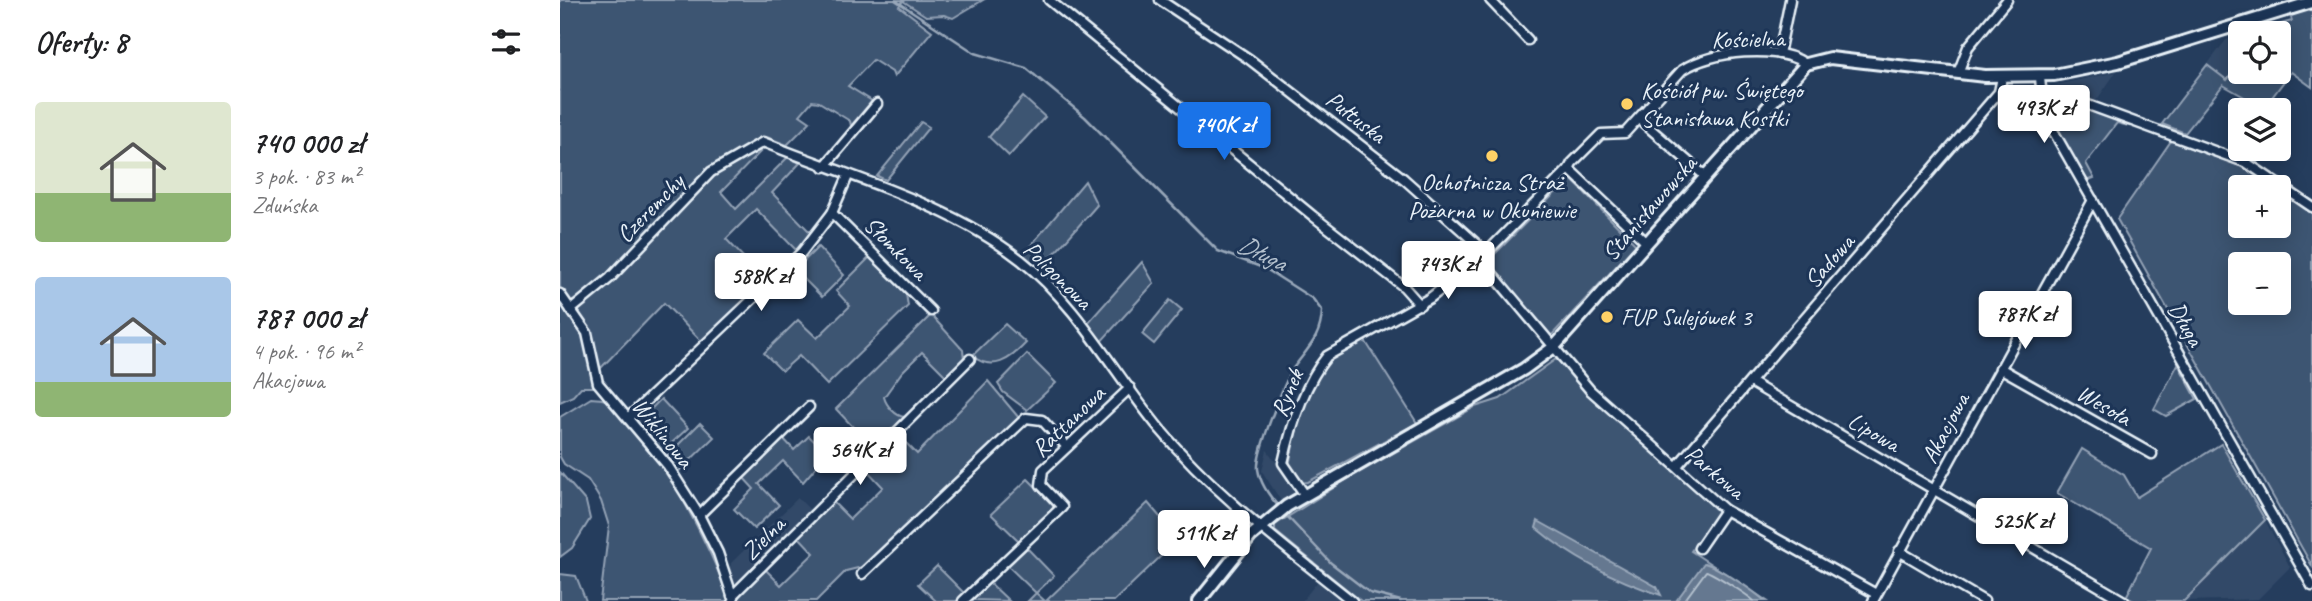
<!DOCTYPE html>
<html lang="pl">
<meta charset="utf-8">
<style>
:root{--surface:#fff;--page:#f6f6f6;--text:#202124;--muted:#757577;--accent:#1a73e8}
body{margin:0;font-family:Caveat,sans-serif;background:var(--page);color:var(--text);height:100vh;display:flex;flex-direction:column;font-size:26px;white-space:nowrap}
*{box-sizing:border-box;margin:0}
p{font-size:23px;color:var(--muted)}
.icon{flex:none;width:38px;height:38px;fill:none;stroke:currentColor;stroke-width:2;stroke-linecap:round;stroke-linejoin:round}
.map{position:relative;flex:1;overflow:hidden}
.side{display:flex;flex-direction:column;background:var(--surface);width:560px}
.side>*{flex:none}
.fabs{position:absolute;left:1668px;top:21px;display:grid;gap:14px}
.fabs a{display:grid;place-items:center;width:63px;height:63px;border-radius:7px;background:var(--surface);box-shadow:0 4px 18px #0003;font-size:35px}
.price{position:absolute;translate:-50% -60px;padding:0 16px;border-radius:7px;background:#fff;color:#222;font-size:23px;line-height:46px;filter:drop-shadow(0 2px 4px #0008)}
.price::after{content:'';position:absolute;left:50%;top:42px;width:21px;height:16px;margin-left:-10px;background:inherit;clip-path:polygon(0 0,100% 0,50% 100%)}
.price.selected{background:var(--accent);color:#fff}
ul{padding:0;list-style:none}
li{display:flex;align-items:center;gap:21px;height:175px;padding:0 35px}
li span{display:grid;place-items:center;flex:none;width:196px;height:140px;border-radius:7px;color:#555}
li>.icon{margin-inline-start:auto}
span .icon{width:84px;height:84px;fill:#fffc;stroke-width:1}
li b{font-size:30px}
h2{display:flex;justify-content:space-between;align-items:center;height:84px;padding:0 35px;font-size:30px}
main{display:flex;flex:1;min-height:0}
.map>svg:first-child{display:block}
.built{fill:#334a68}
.green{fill:#3e5472;stroke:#93a2b5;stroke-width:2;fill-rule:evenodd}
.water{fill:#657890;stroke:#99a8ba;stroke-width:2}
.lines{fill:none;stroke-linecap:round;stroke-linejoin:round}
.shore{stroke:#b4c1ce;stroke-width:2}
.stream{stroke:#99a8ba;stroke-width:2.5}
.minor-casing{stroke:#e8f1f8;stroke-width:13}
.major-casing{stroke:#e8f1f8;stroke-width:16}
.minor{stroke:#1d3557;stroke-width:8}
.major{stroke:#1d3557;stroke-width:10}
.poi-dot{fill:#ffd166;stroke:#1d3557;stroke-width:2.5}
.labels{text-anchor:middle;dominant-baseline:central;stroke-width:6;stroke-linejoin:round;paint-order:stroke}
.street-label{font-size:24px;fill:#e8f1f8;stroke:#1d3557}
.poi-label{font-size:24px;fill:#e8f1f8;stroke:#1d3557;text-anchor:start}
.water-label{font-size:26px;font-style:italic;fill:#b4c1ce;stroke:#1d3557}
</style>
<main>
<section class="side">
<h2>Oferty: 8<svg class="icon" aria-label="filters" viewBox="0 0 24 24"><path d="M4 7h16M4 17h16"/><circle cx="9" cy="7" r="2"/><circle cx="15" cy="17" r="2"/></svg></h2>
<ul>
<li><span style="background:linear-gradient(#dfe7d0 65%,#8fb573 0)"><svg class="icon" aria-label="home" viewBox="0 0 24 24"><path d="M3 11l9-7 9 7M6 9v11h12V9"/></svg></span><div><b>740 000 zł</b><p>3 pok. · 83 m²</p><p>Zduńska</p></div></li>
<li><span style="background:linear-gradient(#a9c7e8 75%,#8fb573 0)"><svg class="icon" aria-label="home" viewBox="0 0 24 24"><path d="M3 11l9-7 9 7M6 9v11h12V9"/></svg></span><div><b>787 000 zł</b><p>4 pok. · 96 m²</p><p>Akacjowa</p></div></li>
</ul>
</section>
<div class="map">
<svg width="1752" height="601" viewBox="0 0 1752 601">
<rect width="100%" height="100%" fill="#253d5d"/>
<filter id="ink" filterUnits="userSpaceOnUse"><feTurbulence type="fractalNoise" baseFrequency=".0143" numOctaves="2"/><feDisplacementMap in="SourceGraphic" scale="14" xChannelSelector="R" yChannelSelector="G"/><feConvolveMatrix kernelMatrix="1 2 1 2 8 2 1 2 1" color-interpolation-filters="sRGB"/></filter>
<g filter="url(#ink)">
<!-- built -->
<g class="built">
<path d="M1680,36V64L1667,80L1647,65L1666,40Z"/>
<path d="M1556,72L1534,104L1490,88L1491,86Z"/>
<path d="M707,450L734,487L733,493L721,501L702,471Z"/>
<path d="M238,498L252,512L175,584L170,569L171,563Z"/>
<path d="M1705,520L1730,567L1698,599L1624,601Z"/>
<path d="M759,580L785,601H742Z"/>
</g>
<!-- green -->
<g class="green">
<path d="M0,0H423L393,18L384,15L366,16L343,1L339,6L372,31L334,77L332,72L313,60L288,86L312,101L291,126L290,121L259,102L252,101L240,115L250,122L227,145L207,137L204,148L161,192L176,209L228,157L240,163L212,193L251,233L236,250L196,209L166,239L205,280L142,342L104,303L38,371L36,353L27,355L34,387H21L13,396L0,402Z"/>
<path d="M1752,8V87L1731,72L1704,108L1663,85L1625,133L1602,124L1647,65L1667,80L1680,64V72H1718V33H1705L1710,27L1732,21L1730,14Z"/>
<path d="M463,97L485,117L449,156L429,137Z"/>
<path d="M1497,98L1570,123L1569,126L1557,123L1526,163L1534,178L1526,181L1499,132L1489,104V100Z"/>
<path d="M361,122L369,127L326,180L317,176Z"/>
<path d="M1611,141L1689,169L1715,187H1680V226H1718L1719,190L1752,213V566L1557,219ZM1680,264H1718V303H1680Z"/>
<path d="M1010,178L1076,245L991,336L927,262Z"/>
<path d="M525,181L537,205L479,271L461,257Z"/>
<path d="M258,247L284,275L262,297L235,270Z"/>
<path d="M312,255L345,288L348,306L267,385L239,356L222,371L204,353L238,320L257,338L290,306L276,291Z"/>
<path d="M582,262L594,283L539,344L526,325Z"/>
<path d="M610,300L622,310L594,344L582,334Z"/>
<path d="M371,315L403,350L404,359L386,376L362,352L342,372L324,397C326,405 336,417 345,417L291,470C282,469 273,458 271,450L294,428L276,409Z"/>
<path d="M445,324L466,343C450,360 433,372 412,356Z"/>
<path d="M804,339L857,423L748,482L741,483L729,466C736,428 745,382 775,355C783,348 795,344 804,339Z"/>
<path d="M467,354L496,383L467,410L443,392L438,384Z"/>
<path d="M996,359L1159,511L1131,551L1207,601H801L715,531V525L786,480L915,407L940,399Z"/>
<path d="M1618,364L1637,399L1606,416L1594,409Z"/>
<path d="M428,381L459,418L302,567L286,571L256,601H178L177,595L203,567L221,585L254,553L237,535L272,501L290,519L323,487L305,468L339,436L357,454Z"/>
<path d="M31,398C36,399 43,398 47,401C89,424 155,554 169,601H40L49,526L41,501L28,480L4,464L0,457V417Z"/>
<path d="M101,399L128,428L101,453L87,433L90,410Z"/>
<path d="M140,423L154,437L117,473L105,458Z"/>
<path d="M249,436L267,454L243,482L223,461L199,484L219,505L194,529L174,509L194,489L182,476L222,437L234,450Z"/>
<path d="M1661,444L1705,520L1624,601H1574L1566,597L1591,548L1497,493L1522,449L1564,475L1577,497Z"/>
<path d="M0,472L26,502L30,519L12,548L0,557Z"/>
<path d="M468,479L493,504V509L459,541L431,514Z"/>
<path d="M588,503L619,539L554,601H486Z"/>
<path d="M467,548L494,576L476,593L485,601H468L476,593L448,566Z"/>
<path d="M377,566L404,593L397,601H376L358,584Z"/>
<path d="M0,574L16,576L26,601H0Z"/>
<path d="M430,583L449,601L412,600Z"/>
</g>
<!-- water -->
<g class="water">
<path d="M978,521L1097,587L1101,595C1055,580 1013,559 976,528Z"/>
<path d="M1144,563C1157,566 1194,591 1205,601H1116Z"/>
</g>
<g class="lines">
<!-- shore -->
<path class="shore" d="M1124,601L1146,571C1152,572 1189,596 1194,601"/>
<!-- stream -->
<g class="stream">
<path d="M335,0L415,53L466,68L525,117L658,251L706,269L753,299L762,311C761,337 749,347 734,367C724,382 696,453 698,469C700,483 710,497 719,507"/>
<path d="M723,512L771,563L810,593L841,601"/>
</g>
<defs>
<g id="minor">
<path d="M489,0L753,216L844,287L860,305"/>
<path d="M600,0L689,59L844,179L926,252"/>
<path d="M930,0L968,40"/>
<path d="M1219,54L1230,0"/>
<path d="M1398,73L1408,47L1447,0"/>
<path d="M1480,77L1482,100L1491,127L1752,586"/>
<path d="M1481,91L1520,102L1687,163L1752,207"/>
<path d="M1079,119L1145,176"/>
<path d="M264,167L317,104"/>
<path d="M1009,169L1012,163L1041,134L1065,133L1122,70C1151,51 1217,44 1246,64"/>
<path d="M1009,169L1087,243"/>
<path d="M272,213L371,311"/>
<path d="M920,259L1030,390L1165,510L1316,594"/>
<path d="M0,294L27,333L38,383L108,466L139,515L158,553L174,601"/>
<path d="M11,310L50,278L151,172L203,142C291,178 385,201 461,260C518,305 554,373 599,428C655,495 725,547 792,601"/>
<path d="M1440,368L1592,454"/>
<path d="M1190,382L1564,601"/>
<path d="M69,417L242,252L272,213L288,176"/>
<path d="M1117,466L1439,92L1442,77"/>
<path d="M745,495L723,463C731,426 743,386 767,356L870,298L920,259L1009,169"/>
<path d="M139,515L249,407"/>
<path d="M1139,548L1165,510"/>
<path d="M1339,551L1424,601"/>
<path d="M302,574L466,418L482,420L507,447"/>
<path d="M172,596L410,359"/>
<path d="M403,601L502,507L481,485L483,470L570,388"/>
<path d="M1313,601L1533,200"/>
</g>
<path id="major" d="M639,601L691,536L727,506L964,369L994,347L1246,64L1270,58L1425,76L1494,75L1558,62L1752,2"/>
</defs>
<!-- minor casing -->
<use href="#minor" class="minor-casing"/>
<!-- major casing -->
<use href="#major" class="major-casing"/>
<!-- minor -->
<use href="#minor" class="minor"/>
<!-- major -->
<use href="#major" class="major"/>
</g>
</g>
<!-- markers -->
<g class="poi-dot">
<circle cx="1067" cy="104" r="7"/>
<circle cx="932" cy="156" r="7"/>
<circle cx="1047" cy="317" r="7"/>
</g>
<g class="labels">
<!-- street labels -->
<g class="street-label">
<text transform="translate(1188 39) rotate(-1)">Kościelna</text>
<text transform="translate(796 117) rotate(38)">Pułtuska</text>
<text transform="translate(90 208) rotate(-46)">Czeremchy</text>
<text transform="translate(1089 208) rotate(-49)">Stanisławowska</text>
<text transform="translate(336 248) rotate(45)">Słomkowa</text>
<text transform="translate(1269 261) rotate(-49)">Sadowa</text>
<text transform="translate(498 275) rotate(45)">Poligonowa</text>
<text transform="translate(1626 324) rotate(60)">Długa</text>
<text transform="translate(727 393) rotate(-68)">Rynek</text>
<text transform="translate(1544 405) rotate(30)">Wesoła</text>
<text transform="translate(508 421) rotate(-44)">Rattanowa</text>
<text transform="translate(1385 428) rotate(-62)">Akacjowa</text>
<text transform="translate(1314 432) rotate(30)">Lipowa</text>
<text transform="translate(103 433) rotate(51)">Wiklinowa</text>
<text transform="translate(1155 472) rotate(40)">Parkowa</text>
<text transform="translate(203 538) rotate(-45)">Zielna</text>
</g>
<!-- poi labels -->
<g class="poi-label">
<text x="1081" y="90">Kościół pw. Świętego<tspan x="1081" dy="28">Stanisława Kostki</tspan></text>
<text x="932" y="182" text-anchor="middle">Ochotnicza Straż<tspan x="932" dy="28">Pożarna w Okuniewie</tspan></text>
<text x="1061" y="317">FUP Sulejówek 3</text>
</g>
<!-- water labels -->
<g class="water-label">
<text transform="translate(702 253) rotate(26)">Długa</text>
</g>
</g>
</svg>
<div class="fabs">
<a><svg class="icon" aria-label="locate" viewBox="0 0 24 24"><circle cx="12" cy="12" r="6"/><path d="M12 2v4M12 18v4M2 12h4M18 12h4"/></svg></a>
<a><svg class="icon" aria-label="layers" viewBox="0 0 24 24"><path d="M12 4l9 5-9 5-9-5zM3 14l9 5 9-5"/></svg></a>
<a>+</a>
<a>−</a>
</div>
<b class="price" style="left:1484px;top:145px">493K zł</b>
<b class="price selected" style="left:664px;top:162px">740K zł</b>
<b class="price" style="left:888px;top:301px">743K zł</b>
<b class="price" style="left:201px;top:313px">588K zł</b>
<b class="price" style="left:1465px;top:351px">787K zł</b>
<b class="price" style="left:300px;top:487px">564K zł</b>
<b class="price" style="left:1462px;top:558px">525K zł</b>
<b class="price" style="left:644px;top:570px">511K zł</b>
</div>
</main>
